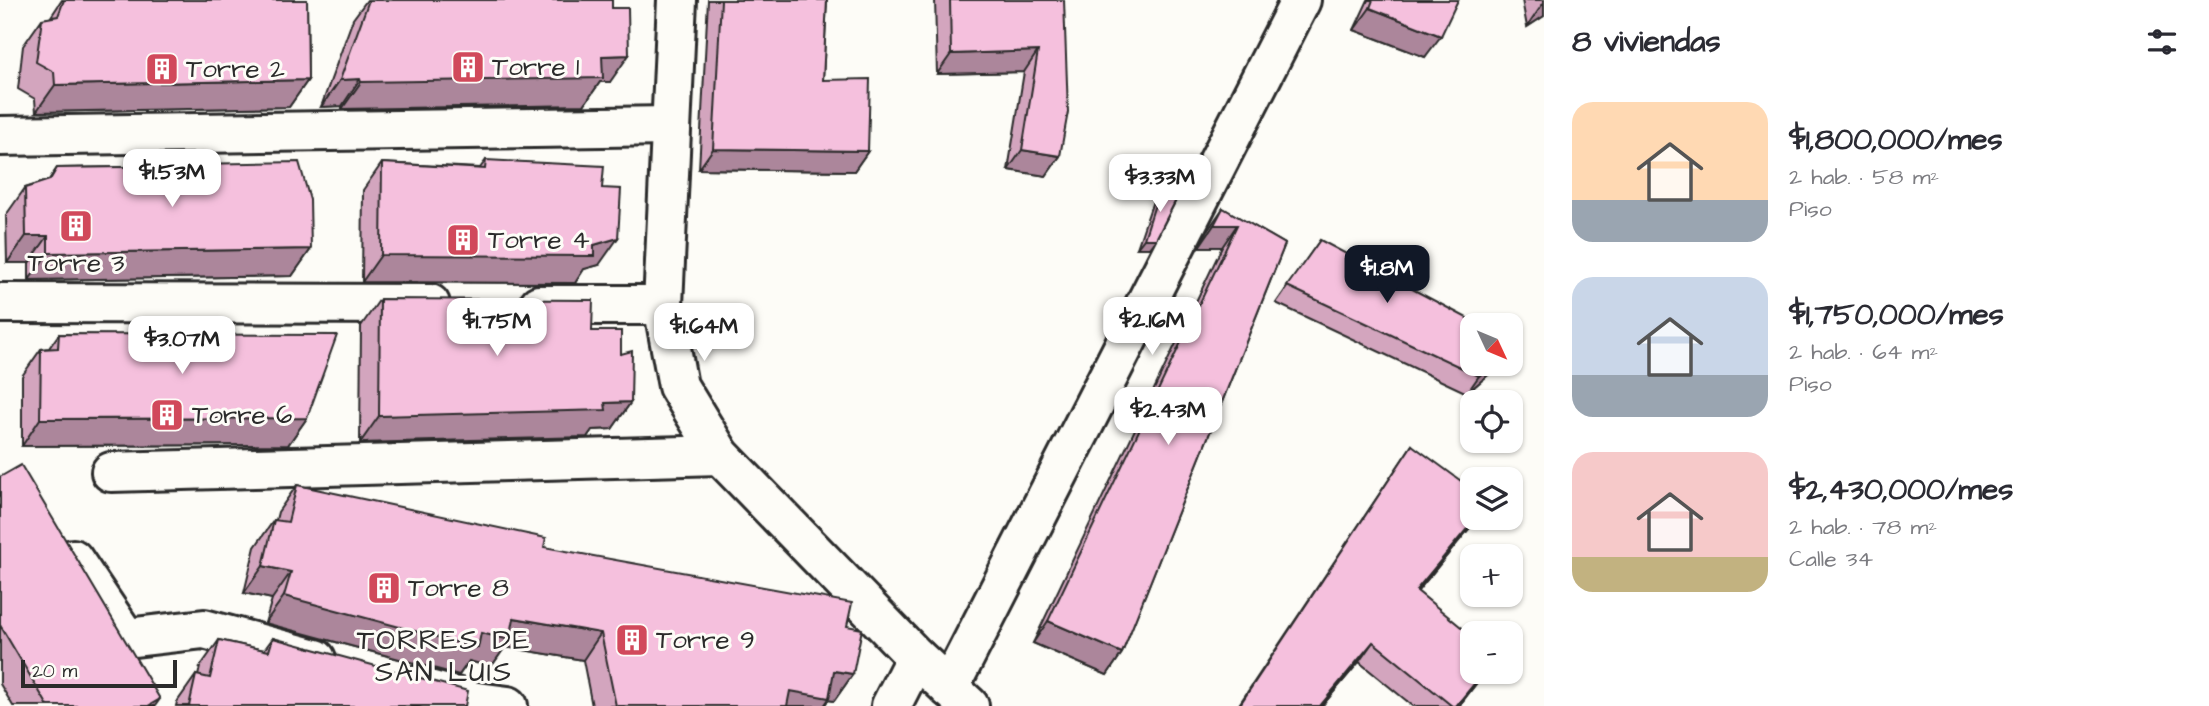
<!DOCTYPE html>
<html lang="es">
<meta charset="utf-8">
<style>
:root{--surface:#fff;--page:#f7f7f7;--text:#2b2b33;--muted:#7c7c81;--accent:#111827}
body{margin:0;font-family:"Architects Daughter",sans-serif;background:var(--page);color:var(--text);height:100vh;display:flex;flex-direction:column;font-size:26px;white-space:nowrap}
*{box-sizing:border-box;margin:0}
p{font-size:23px;color:var(--muted)}
.icon{flex:none;width:38px;height:38px;fill:none;stroke:currentColor;stroke-width:2;stroke-linecap:round;stroke-linejoin:round}
.map{position:relative;flex:1;overflow:hidden}
.panel{display:flex;flex-direction:column;background:var(--surface);width:665px}
.panel>*{flex:none}
.needle{width:46px;rotate:134deg}
.tools{position:absolute;left:1460px;top:313px;display:grid;gap:14px}
.tools a{display:grid;place-items:center;width:63px;height:63px;border-radius:14px;background:var(--surface);box-shadow:0 2px 5px #0004;font-size:35px}
.scale{position:absolute;left:21px;bottom:18px;width:156px;box-sizing:border-box;padding-left:7px;border:4px solid #2b2b2b;border-top:0;font-size:19px;line-height:24px;white-space:nowrap;color:#2b2b2b;-webkit-text-stroke:5px #fdfcf7;paint-order:stroke}
.price{position:absolute;translate:-50% -60px;padding:0 16px;border-radius:14px;background:#fff;color:#222;font-size:23px;line-height:46px;filter:drop-shadow(0 2px 4px #0008)}
.price::after{content:'';position:absolute;left:50%;top:42px;width:21px;height:16px;margin-left:-10px;background:inherit;clip-path:polygon(0 0,100% 0,50% 100%)}
.price.current{background:var(--accent);color:#fff}
ul{padding:0;list-style:none}
li{display:flex;align-items:center;gap:21px;height:175px;padding:0 28px}
li span{display:grid;place-items:center;flex:none;width:196px;height:140px;border-radius:21px;color:#555}
li>.icon{margin-inline-start:auto}
span .icon{width:84px;height:84px;fill:#fffc;stroke-width:1}
li b{font-size:30px}
h2{display:flex;justify-content:space-between;align-items:center;height:84px;padding:0 28px;font-size:30px}
main{display:flex;flex:1;min-height:0}
.map>svg:first-child{display:block}
.lines{fill:none;stroke-linecap:round;stroke-linejoin:round}
.pedestrian-casing{stroke:#2b2b2b;stroke-width:44}
.minor-casing{stroke:#2b2b2b;stroke-width:44}
.pedestrian{stroke:#fdfcf7;stroke-width:38}
.minor{stroke:#fdfcf7;stroke-width:38}
.wall{fill:#d3a5be;stroke:#2b2b2b;stroke-width:2}
.shaded-wall{fill:#ac869b;stroke:#2b2b2b;stroke-width:2}
.building{fill:#f5c0dd;stroke:#2b2b2b;stroke-width:2}
.labels{text-anchor:middle;dominant-baseline:central;stroke-width:6;stroke-linejoin:round;paint-order:stroke}
.poi-label{font-size:26px;fill:#2b2b2b;stroke:#fdfcf7;text-anchor:start}
.neighbourhood-label{font-size:28px;letter-spacing:2px;fill:#2b2b2b;stroke:#fdfcf7}
</style>
<main>
<div class="map">
<svg width="1544" height="706" viewBox="0 0 1544 706">
<rect width="100%" height="100%" fill="#fdfcf7"/>
<filter id="ink" filterUnits="userSpaceOnUse"><feTurbulence type="fractalNoise" baseFrequency=".0143" numOctaves="2"/><feDisplacementMap in="SourceGraphic" scale="14" xChannelSelector="R" yChannelSelector="G"/><feConvolveMatrix kernelMatrix="1 2 1 2 8 2 1 2 1" color-interpolation-filters="sRGB"/></filter>
<g filter="url(#ink)">
<g class="lines">
<defs>
<g id="pedestrian">
<path d="M0,136L671,126"/>
<path d="M0,303L430,304"/>
<path d="M539,305H663"/>
<path d="M111,472L720,455"/>
<path d="M73,559L126,638L204,629L316,659"/>
<path d="M414,686L470,701L508,706"/>
</g>
<g id="minor">
<path d="M677,0L663,305L678,386L720,455L916,657L969,706"/>
<path d="M949,688L1301,0"/>
<path d="M891,706L916,657"/>
</g>
</defs>
<!-- pedestrian casing -->
<use href="#pedestrian" class="pedestrian-casing"/>
<!-- minor casing -->
<use href="#minor" class="minor-casing"/>
<!-- pedestrian -->
<use href="#pedestrian" class="pedestrian"/>
<!-- minor -->
<use href="#minor" class="minor"/>
</g>
<!-- wall -->
<g class="wall">
<path d="M62,0H307L308,80L289,107L36,112L35,99L18,89L23,46L42,19L50,18Z"/>
<path d="M367,0H612L610,82H600L584,105L342,109V106L321,107L353,19Z"/>
<path d="M708,0H827L823,80L868,151L854,171L699,169Z"/>
<path d="M935,0H1064L1060,156L1046,176L1008,170L1024,72L937,74Z"/>
<path d="M1368,0H1458L1425,57L1354,30Z"/>
<path d="M1522,0H1544V16L1527,27Z"/>
<path d="M486,160L599,265L584,269L575,283L362,282L363,190L382,163L480,168Z"/>
<path d="M191,164L311,249L292,276L29,280V263H7L6,215L25,188L48,181L57,168L189,166Z"/>
<path d="M1160,189L1149,248H1137L1154,198Z"/>
<path d="M1223,208L1285,244L1122,653L1107,675L1033,643L1222,247H1199L1208,230Z"/>
<path d="M1320,240L1501,364L1467,393L1276,303Z"/>
<path d="M380,299L592,331L621,354L631,402L612,429L592,430L587,437L360,443L361,326Z"/>
<path d="M59,334L307,418L288,445L22,446V376L41,349L49,348Z"/>
<path d="M1412,445L1472,518H1478L1417,592L1485,672L1459,706H1413L1359,662L1322,706H1238Z"/>
<path d="M0,477L155,706H13L0,684Z"/>
<path d="M297,485L544,547L847,626L853,674L834,701L828,700L824,706H592L583,660L505,647L491,667L469,661L459,675L265,623L272,599L244,593L255,547L274,520H276L278,512Z"/>
<path d="M273,638L465,706H176L177,702L196,675L198,676L200,667L219,640L264,650Z"/>
</g>
<!-- shaded-wall -->
<g class="shaded-wall">
<path d="M1544,4V16L1527,27L1542,5Z"/>
<path d="M1370,8L1441,36L1425,57L1354,30Z"/>
<path d="M1038,51L1024,72L937,74L951,54Z"/>
<path d="M629,55L610,82H600L584,105L342,109L361,82L602,56Z"/>
<path d="M360,79L342,106L321,107L340,80Z"/>
<path d="M308,80L289,107L36,112L55,85Z"/>
<path d="M713,149L868,151L854,171L699,169Z"/>
<path d="M1022,150L1060,156L1046,176L1008,170Z"/>
<path d="M1214,225H1237L1222,247H1199Z"/>
<path d="M26,236H48L29,263H7Z"/>
<path d="M618,238L599,265L584,269L575,283L362,282L381,255L594,245Z"/>
<path d="M1144,239H1156L1149,248H1137Z"/>
<path d="M311,249L292,276L29,280L48,253Z"/>
<path d="M1492,364H1501L1467,393L1479,376Z"/>
<path d="M631,402L612,429L592,430L587,437L360,443L379,416L605,403Z"/>
<path d="M307,418L288,445L22,446L40,419Z"/>
<path d="M1476,518H1478L1401,611L1416,590Z"/>
<path d="M263,566L291,572L272,599L244,593Z"/>
<path d="M284,596L481,633L514,618L601,633L583,660L505,647L491,667L469,661L459,675L265,623Z"/>
<path d="M1048,621L1122,653L1107,675L1033,643Z"/>
<path d="M1373,642L1359,662L1322,706H1320Z"/>
<path d="M834,671L853,674L834,701L828,700L824,706H780L790,691Z"/>
<path d="M1484,672H1485L1459,706H1456Z"/>
<path d="M160,699L155,706H148Z"/>
</g>
<!-- building -->
<g class="building">
<path d="M64,0H307L308,80L55,85L54,72L36,62L42,19L58,16Z"/>
<path d="M369,0H612V8H628L629,55L602,56L603,78L361,82L360,79L340,80Z"/>
<path d="M721,0H827L823,80L870,79L868,151L713,149Z"/>
<path d="M950,0H1064L1068,112L1060,156L1022,150L1038,51L951,54Z"/>
<path d="M1373,0H1458L1441,36L1370,8Z"/>
<path d="M486,160L604,166L602,188L621,189L618,238L594,245V256L381,255L382,163L485,169Z"/>
<path d="M299,162L310,200L311,249L48,253V236H26L25,188L50,180L57,168L191,166V164Z"/>
<path d="M1160,189L1177,198L1156,239H1144Z"/>
<path d="M1223,208L1285,244L1122,653L1048,621L1237,225H1214Z"/>
<path d="M1320,240L1482,326H1472V364H1492L1479,376L1287,286Z"/>
<path d="M380,299L593,300L592,331H621V354L632,351L631,402L605,403L606,410L379,416Z"/>
<path d="M59,334L337,335L307,418L40,419L41,349L58,348Z"/>
<path d="M1510,341L1516,344L1510,349Z"/>
<path d="M1412,445L1472,489V518H1476L1416,590L1472,636V672H1484L1456,706H1452L1373,642L1320,706H1239Z"/>
<path d="M21,465L160,699L148,706H48L0,625V477Z"/>
<path d="M297,485L546,538L544,547L852,603L847,626L862,629L853,674L834,671L829,698L790,691L787,706H616L601,633L514,618L510,640L481,633L478,648L284,596L291,572L263,566L274,520L288,522Z"/>
<path d="M273,638L468,691L465,706H189L196,675L210,678L219,640L269,651Z"/>
</g>
</g>
<!-- icons -->
<defs>
<symbol id="building-square" viewBox="-11 -11 22 22"><rect x="-9" y="-9" width="18" height="18" rx="4" fill="#d1495b" stroke="#fdfcf7"/><path d="M-4-6H4V6H1V3H-1V6H-4ZM-2.5-4.3h1.7v1.8h-1.7ZM.8-4.3h1.7v1.8H.8ZM-2.5-1h1.7V.8h-1.7ZM.8-1h1.7V.8H.8Z" fill="#fff"/></symbol>
</defs>
<g fill-rule="evenodd">
<use href="#building-square" x="449" y="48" width="38" height="38"/>
<use href="#building-square" x="143" y="50" width="38" height="38"/>
<use href="#building-square" x="57" y="207" width="38" height="38"/>
<use href="#building-square" x="444" y="221" width="38" height="38"/>
<use href="#building-square" x="148" y="396" width="38" height="38"/>
<use href="#building-square" x="365" y="569" width="38" height="38"/>
<use href="#building-square" x="613" y="621" width="38" height="38"/>
</g>
<g class="labels">
<!-- poi labels -->
<g class="poi-label">
<text x="492" y="67">Torre 1</text>
<text x="186" y="69">Torre 2</text>
<text x="488" y="240">Torre 4</text>
<text x="76" y="263" text-anchor="middle">Torre 3</text>
<text x="192" y="415">Torre 6</text>
<text x="408" y="588">Torre 8</text>
<text x="656" y="640">Torre 9</text>
</g>
<!-- neighbourhood labels -->
<g class="neighbourhood-label">
<text x="444" y="640">TORRES DE<tspan x="444" dy="32">SAN LUIS</tspan></text>
</g>
</g>
</svg>
<div class="tools">
<a><svg class="needle" viewBox="-14 -14 28 28"><path d="M0-13l5 13h-10z" fill="#e53935"/><path d="M0 13l5-13h-10z" fill="#7c7c81"/></svg></a>
<a><svg class="icon" aria-label="locate" viewBox="0 0 24 24"><circle cx="12" cy="12" r="6"/><path d="M12 2v4M12 18v4M2 12h4M18 12h4"/></svg></a>
<a><svg class="icon" aria-label="layers" viewBox="0 0 24 24"><path d="M12 4l9 5-9 5-9-5zM3 14l9 5 9-5"/></svg></a>
<a>+</a>
<a>−</a>
</div>
<div class="scale">20 m</div>
<b class="price" style="left:172px;top:209px">$1.53M</b>
<b class="price" style="left:1160px;top:214px">$3.33M</b>
<b class="price current" style="left:1387px;top:305px">$1.8M</b>
<b class="price" style="left:1152px;top:357px">$2.16M</b>
<b class="price" style="left:497px;top:358px">$1.75M</b>
<b class="price" style="left:704px;top:363px">$1.64M</b>
<b class="price" style="left:182px;top:376px">$3.07M</b>
<b class="price" style="left:1168px;top:447px">$2.43M</b>
</div>
<section class="panel">
<h2>8 viviendas<svg class="icon" aria-label="filters" viewBox="0 0 24 24"><path d="M4 7h16M4 17h16"/><circle cx="9" cy="7" r="2"/><circle cx="15" cy="17" r="2"/></svg></h2>
<ul>
<li><span style="background:linear-gradient(#ffd9b3 70%,#9aa5b1 0)"><svg class="icon" aria-label="home" viewBox="0 0 24 24"><path d="M3 11l9-7 9 7M6 9v11h12V9"/></svg></span><div><b>$1,800,000/mes</b><p>2 hab. · 58 m²</p><p>Piso</p></div></li>
<li><span style="background:linear-gradient(#c9d6e8 70%,#9aa5b1 0)"><svg class="icon" aria-label="home" viewBox="0 0 24 24"><path d="M3 11l9-7 9 7M6 9v11h12V9"/></svg></span><div><b>$1,750,000/mes</b><p>2 hab. · 64 m²</p><p>Piso</p></div></li>
<li><span style="background:linear-gradient(#f6c9c9 75%,#c2b280 0)"><svg class="icon" aria-label="home" viewBox="0 0 24 24"><path d="M3 11l9-7 9 7M6 9v11h12V9"/></svg></span><div><b>$2,430,000/mes</b><p>2 hab. · 78 m²</p><p>Calle 34</p></div></li>
</ul>
</section>
</main>
